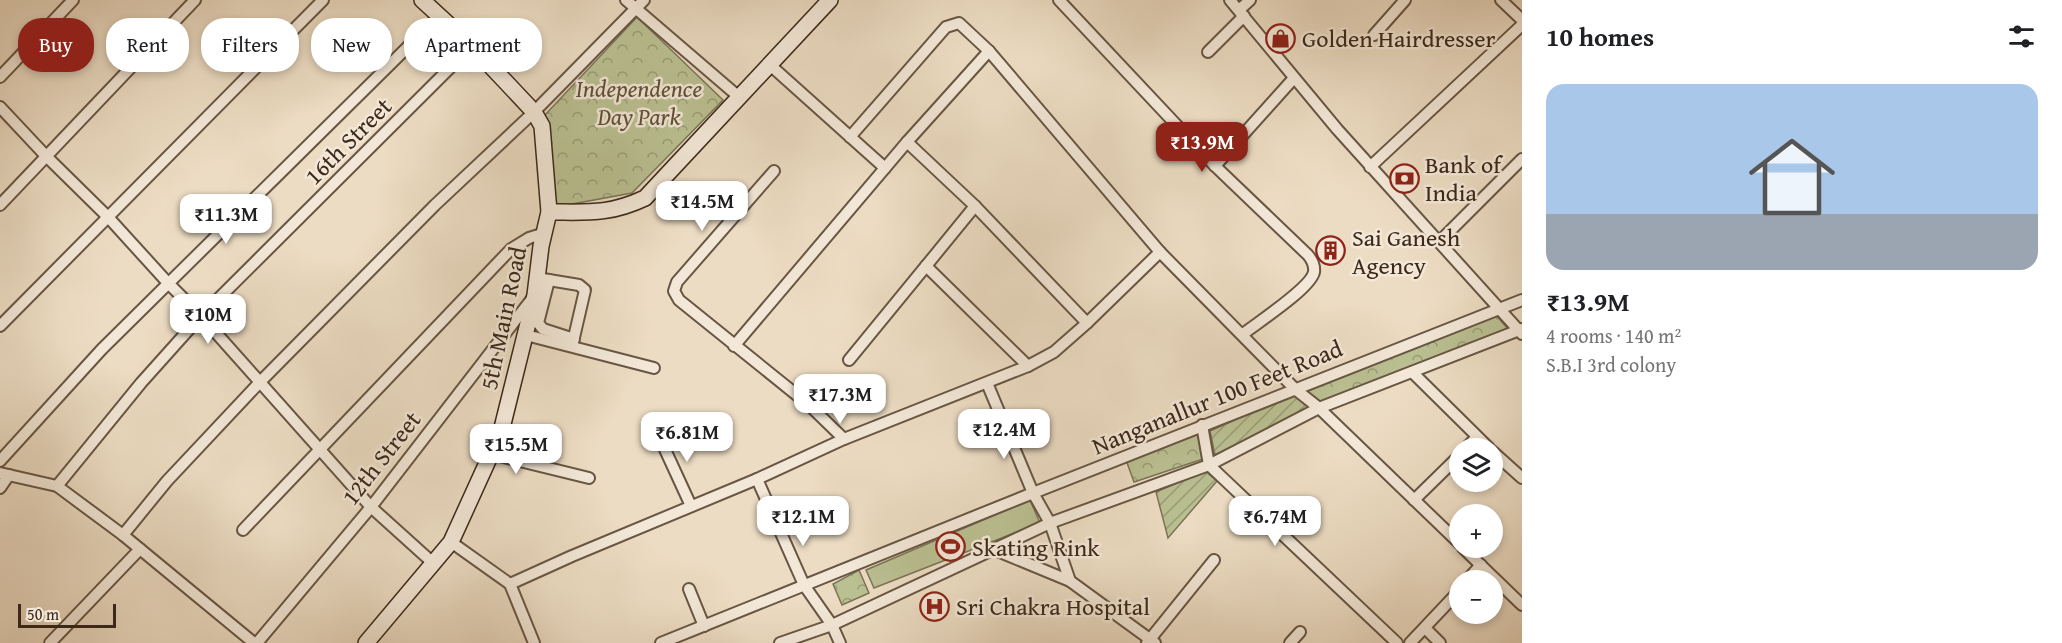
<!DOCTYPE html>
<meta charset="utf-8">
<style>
:root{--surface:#fff;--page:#f6f6f6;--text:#202124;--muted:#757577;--accent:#8f2418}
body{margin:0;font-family:"Gentium Book Plus",serif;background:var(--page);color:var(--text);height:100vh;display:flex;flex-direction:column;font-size:22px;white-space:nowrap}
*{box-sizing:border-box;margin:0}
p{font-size:20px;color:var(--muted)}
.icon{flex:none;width:33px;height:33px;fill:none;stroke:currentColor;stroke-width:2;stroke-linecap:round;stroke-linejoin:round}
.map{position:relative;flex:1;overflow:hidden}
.sheet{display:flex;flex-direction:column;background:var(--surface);width:540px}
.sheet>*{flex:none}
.top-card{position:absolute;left:18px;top:18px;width:570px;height:54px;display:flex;gap:12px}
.controls{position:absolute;left:1449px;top:438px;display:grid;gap:12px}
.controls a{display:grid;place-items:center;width:54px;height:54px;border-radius:50%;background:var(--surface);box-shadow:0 3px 9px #0003;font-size:30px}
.scale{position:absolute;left:18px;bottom:15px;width:98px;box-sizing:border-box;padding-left:6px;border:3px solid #3c291a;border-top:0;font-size:16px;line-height:21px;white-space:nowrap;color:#3c291a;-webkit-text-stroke:4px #f3e8d8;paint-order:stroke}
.price{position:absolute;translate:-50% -51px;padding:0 14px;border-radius:12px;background:#fff;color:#222;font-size:20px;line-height:39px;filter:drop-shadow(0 2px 3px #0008)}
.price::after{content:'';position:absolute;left:50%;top:36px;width:18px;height:14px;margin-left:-9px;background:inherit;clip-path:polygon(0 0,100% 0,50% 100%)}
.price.on{background:var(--accent);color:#fff}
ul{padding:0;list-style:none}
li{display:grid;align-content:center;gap:12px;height:318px;padding:0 24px}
li span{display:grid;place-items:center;height:186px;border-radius:18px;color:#555}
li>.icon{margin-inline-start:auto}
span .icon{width:108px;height:108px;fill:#fffc;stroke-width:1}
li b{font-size:26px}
h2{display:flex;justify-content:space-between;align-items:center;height:72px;padding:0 24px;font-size:26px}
.chip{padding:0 21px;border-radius:24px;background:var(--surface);box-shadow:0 3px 9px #0003;font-size:21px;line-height:54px}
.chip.on{background:var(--accent);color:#fff}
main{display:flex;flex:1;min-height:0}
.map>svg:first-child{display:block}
.forest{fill:url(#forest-crowns);stroke:#7b7456;stroke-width:1.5}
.garden{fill:url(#garden-furrows);stroke:#7b7456;stroke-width:1.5}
.pitch{fill:#bac092;stroke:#7b7456;stroke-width:1.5}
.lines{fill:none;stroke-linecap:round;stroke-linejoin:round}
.street-casing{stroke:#685644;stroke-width:14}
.secondary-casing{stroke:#3c291a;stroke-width:18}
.street{stroke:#f3e8d8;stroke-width:10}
.secondary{stroke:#f3e8d8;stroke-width:15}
.labels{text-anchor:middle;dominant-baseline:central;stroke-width:5;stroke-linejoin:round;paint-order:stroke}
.poi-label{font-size:24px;fill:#3c291a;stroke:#f3e8d8;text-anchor:start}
.park-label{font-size:24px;font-style:italic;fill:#5c4f38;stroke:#f3e8d8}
.street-label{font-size:24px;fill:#3c291a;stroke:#f3e8d8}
</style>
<main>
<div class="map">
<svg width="1522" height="643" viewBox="0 0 1522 643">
<defs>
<pattern id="forest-crowns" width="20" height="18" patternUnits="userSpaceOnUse" patternTransform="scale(1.5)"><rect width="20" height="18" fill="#bac092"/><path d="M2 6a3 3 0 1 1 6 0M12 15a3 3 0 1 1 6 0" fill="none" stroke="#989c76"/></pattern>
<pattern id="garden-furrows" width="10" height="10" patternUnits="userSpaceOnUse" patternTransform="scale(1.5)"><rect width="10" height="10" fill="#bac092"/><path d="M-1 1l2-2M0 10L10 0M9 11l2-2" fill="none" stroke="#989c76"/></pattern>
</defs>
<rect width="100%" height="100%" fill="#ecdcc3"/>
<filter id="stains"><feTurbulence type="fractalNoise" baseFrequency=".00333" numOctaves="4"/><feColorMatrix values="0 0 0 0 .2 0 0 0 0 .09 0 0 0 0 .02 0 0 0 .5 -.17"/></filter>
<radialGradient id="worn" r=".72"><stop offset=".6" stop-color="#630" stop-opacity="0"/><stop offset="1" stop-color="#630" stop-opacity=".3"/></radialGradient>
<!-- forest -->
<g class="forest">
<path d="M637,17L723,100L632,193L550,208L544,116Z"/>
<path d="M1495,314L1509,330L1319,404L1302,389Z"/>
<path d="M1198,433L1206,458L1134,482L1126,460Z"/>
<path d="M859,570L869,593L842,605L833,584Z"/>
</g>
<!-- garden -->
<g class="garden">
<path d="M1295,393L1310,408L1215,455L1210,431Z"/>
<path d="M1205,471L1217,481L1168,538L1156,492Z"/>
</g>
<!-- pitch -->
<path class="pitch" d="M1030,500L1040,523L874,588L866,570Z"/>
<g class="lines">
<defs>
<g id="street">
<path d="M626,0L739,97"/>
<path d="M1059,0L1215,166L1308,255C1312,260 1315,265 1314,272C1311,288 1257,323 1243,334"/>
<path d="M1230,0L1337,129L1522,334"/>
<path d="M1501,0L1522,20"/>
<path d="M1239,10L1250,0"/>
<path d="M1374,35L1405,0"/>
<path d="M1208,52L1244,16"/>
<path d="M0,77L73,0"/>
<path d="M0,107L46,156L108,217L168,283L201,316L371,507L433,563"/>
<path d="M850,137L946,27L959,23L989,51L1160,252L1295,389L1319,408L1460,544"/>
<path d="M907,142L989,51"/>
<path d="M1215,166L1294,78"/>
<path d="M1370,167L1522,25"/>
<path d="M885,168L907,142L975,206L1087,323"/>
<path d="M774,171L677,282L674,291L679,300L808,404L844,439"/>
<path d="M0,205L195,0"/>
<path d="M1439,242L1522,159"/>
<path d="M926,266L975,206"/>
<path d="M537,278L579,285L585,290L572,346"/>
<path d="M549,280L538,323L543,329L574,339"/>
<path d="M0,326L323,0"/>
<path d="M526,335L654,368"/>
<path d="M734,346L885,168L769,64"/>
<path d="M849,360L926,266L1028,366"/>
<path d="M1412,372L1489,448"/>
<path d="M987,383L1033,493L1050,523L1070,581L1155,643"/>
<path d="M1202,425L1209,465L1397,643"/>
<path d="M657,432L691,506"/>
<path d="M1466,448L1477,437"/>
<path d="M1492,451L1522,478"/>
<path d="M491,454L589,478"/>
<path d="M0,461L102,349L439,16"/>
<path d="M0,473L57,486L123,535L254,643"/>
<path d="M757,479L804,585L832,625L840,643"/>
<path d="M57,486L141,383L201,316L472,46"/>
<path d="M0,488L9,475"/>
<path d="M1414,500L1460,455"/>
<path d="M243,530L511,249L529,238L545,233"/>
<path d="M123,535L167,481L260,382L435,205L534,112L644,0"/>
<path d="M451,542L510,584L534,643"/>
<path d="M1463,548L1522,605"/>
<path d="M995,550L1070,581"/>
<path d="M1467,580L1481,565"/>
<path d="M510,584L572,556L757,479L844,439L1028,366L1054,352L1087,323L1160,252"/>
<path d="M689,589L704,626"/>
<path d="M1425,628L1440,643"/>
<path d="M50,643L140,549"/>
<path d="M257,643L371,507L531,300"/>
<path d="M661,643L1033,493L1522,300"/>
<path d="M780,643L832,625L1050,523L1209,465L1319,408L1522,329"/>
<path d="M1147,643L1214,560"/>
<path d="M1290,643L1300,632"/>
<path d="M1410,643L1460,590"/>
</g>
<g id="secondary">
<path d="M549,212C587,212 609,215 645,198L830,0"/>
<path d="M366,643L451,542L501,432L535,295L541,246L549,212L542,126L534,112L472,46L422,0"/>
</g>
</defs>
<!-- street casing -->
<use href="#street" class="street-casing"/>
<!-- secondary casing -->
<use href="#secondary" class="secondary-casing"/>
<!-- street -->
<use href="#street" class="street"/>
<!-- secondary -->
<use href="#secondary" class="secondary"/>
</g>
<!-- icons -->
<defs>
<symbol id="shop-ring" viewBox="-11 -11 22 22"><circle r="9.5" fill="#f3e8d8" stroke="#8f2418" stroke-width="1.5"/><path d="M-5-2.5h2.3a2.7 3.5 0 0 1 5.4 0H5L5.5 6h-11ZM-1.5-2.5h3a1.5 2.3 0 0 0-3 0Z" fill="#8f2418"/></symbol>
<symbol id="bank-ring" viewBox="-11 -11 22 22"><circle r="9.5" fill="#f3e8d8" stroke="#8f2418" stroke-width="1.5"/><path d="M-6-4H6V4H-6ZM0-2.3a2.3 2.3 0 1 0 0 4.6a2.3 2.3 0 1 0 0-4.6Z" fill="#8f2418"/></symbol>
<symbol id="building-ring" viewBox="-11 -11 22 22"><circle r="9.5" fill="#f3e8d8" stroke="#8f2418" stroke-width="1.5"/><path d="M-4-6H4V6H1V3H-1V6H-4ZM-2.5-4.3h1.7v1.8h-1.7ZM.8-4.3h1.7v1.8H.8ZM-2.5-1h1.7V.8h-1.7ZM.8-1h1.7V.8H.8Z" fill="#8f2418"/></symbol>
<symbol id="stadium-ring" viewBox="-11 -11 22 22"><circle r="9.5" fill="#f3e8d8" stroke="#8f2418" stroke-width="1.5"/><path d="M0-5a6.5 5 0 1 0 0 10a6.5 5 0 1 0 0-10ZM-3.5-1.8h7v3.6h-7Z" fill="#8f2418"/></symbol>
<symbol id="hospital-ring" viewBox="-11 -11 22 22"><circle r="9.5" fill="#f3e8d8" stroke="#8f2418" stroke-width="1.5"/><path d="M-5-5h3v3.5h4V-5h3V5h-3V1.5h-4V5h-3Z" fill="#8f2418"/></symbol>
</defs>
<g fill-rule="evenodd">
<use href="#shop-ring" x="1264" y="22" width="33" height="33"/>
<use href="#bank-ring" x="1388" y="162" width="33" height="33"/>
<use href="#building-ring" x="1314" y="234" width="33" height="33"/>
<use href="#stadium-ring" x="934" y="530" width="33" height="33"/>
<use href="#hospital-ring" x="918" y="590" width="33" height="33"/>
</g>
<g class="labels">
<!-- poi labels -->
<g class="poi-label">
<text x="1302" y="38">Golden Hairdresser</text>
<text x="1425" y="164">Bank of<tspan x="1425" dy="28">India</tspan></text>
<text x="1352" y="237">Sai Ganesh<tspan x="1352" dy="28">Agency</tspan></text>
<text x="972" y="547">Skating Rink</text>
<text x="956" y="606">Sri Chakra Hospital</text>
</g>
<!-- park labels -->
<g class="park-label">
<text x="639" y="88">Independence<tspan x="639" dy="28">Day Park</tspan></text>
</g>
<!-- street labels -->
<g class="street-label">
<text transform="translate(348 141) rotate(-45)">16th Street</text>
<text transform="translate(503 318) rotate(-78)">5th Main Road</text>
<text transform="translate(1217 397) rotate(-22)">Nanganallur 100 Feet Road</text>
<text transform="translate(381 458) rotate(-52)">12th Street</text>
</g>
</g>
<rect width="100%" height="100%" filter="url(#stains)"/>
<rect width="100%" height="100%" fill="url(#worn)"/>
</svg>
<div class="controls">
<a><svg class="icon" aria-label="layers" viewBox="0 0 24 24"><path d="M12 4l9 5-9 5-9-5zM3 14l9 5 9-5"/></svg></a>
<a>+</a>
<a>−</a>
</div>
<div class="scale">50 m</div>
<b class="price on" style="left:1202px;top:173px">₹13.9M</b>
<b class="price" style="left:702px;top:232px">₹14.5M</b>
<b class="price" style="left:226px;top:245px">₹11.3M</b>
<b class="price" style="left:208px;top:345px">₹10M</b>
<b class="price" style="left:840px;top:425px">₹17.3M</b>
<b class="price" style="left:1004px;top:460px">₹12.4M</b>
<b class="price" style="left:687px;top:463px">₹6.81M</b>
<b class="price" style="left:516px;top:475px">₹15.5M</b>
<b class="price" style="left:803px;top:547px">₹12.1M</b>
<b class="price" style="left:1275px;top:547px">₹6.74M</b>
<div class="top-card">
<a class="chip on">Buy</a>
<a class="chip">Rent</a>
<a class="chip">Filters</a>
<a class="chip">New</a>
<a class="chip">Apartment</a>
</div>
</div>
<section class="sheet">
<h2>10 homes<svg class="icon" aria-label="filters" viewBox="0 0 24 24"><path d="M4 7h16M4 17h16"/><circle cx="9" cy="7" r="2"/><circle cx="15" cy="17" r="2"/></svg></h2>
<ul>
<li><span style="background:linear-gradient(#a9c7e8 70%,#9aa5b1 0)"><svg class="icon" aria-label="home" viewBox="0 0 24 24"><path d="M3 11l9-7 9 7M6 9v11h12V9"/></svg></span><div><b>₹13.9M</b><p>4 rooms · 140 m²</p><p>S.B.I 3rd colony</p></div></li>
</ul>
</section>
</main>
